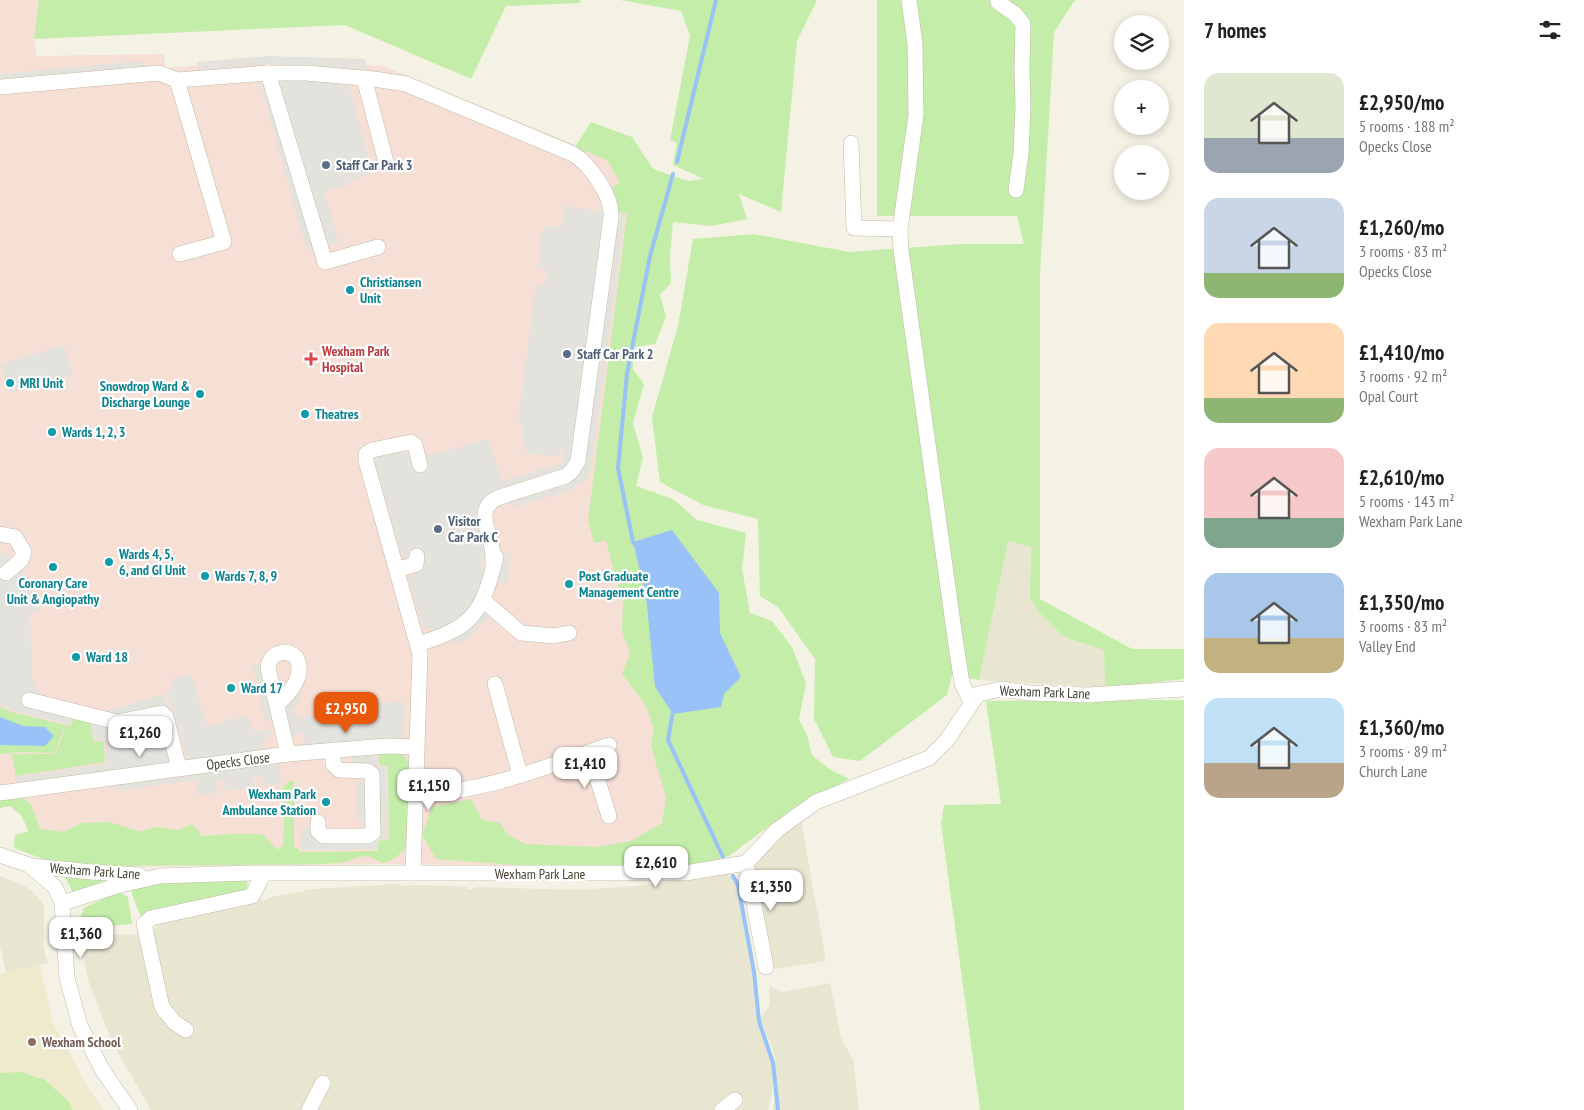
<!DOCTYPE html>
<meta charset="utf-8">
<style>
:root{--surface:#fff;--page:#f2f2f2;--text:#222;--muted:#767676;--accent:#ea580c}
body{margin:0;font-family:"PT Sans Narrow",sans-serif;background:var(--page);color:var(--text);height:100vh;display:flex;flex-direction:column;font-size:19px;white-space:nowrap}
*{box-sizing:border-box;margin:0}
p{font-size:16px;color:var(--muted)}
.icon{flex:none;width:28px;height:28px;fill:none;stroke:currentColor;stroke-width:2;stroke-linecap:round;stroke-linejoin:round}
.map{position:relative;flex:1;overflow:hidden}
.details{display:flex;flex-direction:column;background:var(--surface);width:400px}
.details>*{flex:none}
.buttons{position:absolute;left:1114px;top:15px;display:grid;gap:10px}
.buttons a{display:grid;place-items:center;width:55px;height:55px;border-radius:50%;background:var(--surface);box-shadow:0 2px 8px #0003;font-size:25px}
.price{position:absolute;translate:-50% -42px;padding:0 11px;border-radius:10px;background:#fff;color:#222;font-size:16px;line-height:32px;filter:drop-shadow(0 1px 2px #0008)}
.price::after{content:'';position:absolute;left:50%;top:30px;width:15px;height:11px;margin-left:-8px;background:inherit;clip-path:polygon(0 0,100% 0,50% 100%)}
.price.active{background:var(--accent);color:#fff}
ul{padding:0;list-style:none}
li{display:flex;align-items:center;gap:15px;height:125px;padding:0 20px}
li span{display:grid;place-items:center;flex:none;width:140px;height:100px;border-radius:15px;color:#555}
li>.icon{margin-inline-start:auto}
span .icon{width:60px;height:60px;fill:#fffc;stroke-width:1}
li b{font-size:21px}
h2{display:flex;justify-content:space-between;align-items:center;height:60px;padding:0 20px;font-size:21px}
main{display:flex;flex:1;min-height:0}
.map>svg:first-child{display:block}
.residential{fill:#e8e5d1}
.education{fill:#efeacc}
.medical{fill:#f6dfd5}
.green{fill:#c3eda8}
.parking{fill:#e4e2dd}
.water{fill:#99c2f8}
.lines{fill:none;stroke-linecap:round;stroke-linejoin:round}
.stream{stroke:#99c2f8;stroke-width:4}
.minor-casing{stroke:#c0bba5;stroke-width:16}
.minor{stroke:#fff;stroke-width:15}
.service-dot{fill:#5c6f8a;stroke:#fff;stroke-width:2}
.culture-dot{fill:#0f9aa8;stroke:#fff;stroke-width:2}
.health-dot{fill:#e0444e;stroke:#fff;stroke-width:2}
.education-dot{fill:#8d6e63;stroke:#fff;stroke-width:2}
.labels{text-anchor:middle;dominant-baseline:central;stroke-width:4.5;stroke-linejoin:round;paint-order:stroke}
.service-label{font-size:14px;font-weight:bold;fill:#4e5e75;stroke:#fff;text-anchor:start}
.culture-label{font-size:14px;font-weight:bold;fill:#0d838f;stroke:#fff;text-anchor:start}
.health-label{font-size:14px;font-weight:bold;fill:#be3a42;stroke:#fff;text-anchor:start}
.street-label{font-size:14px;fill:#464233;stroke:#fff}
.education-label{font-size:14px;font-weight:bold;fill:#785e54;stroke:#fff;text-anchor:start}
</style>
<main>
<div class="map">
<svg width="1184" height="1110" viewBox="0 0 1184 1110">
<rect width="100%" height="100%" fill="#f4f2e4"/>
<!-- residential -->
<g class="residential">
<path d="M1008,541L1031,547L1030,598L1064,637L1104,650L1105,688L979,680Z"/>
<path d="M801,820L826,961L769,970L751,860L796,821Z"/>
<path d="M728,873L739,882L753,954L756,994H758L757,1009L758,1019L769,1045L773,1061L774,1080L772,1082L773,1088L768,1110H151L112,1042L89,983L85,965L84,939L89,935L152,934L158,924L253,900L263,898V902L271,897L314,889L397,884L401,886L427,885L467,887L468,889H473L477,887L577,890L637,886Z"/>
<path d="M0,876L24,885L35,894L44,906V950L48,963L6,973L0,945Z"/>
<path d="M830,983L841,1038L853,1059L859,1110H773L776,1088L775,1059L772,1047L760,1018L770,1005L769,991L770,986L782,992Z"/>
</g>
<!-- education -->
<path class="education" d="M40,965L53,1023L90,1091L104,1110H0V974Z"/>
<!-- medical -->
<path class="medical" d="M0,0H39L34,39L37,56L164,54L165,68L268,60L384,66L607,158L640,210L603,509L684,851L679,866H531L383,864L106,867L42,860L21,815L10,806L0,808Z"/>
<!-- green -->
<g class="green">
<path d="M39,0H581L580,3L506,6L471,79L345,25L34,39Z"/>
<path d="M620,0H817L797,41L781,212L739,194L747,219L711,226L673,222L670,257L671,283L660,295L666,317L655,344L634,347L633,369L644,384L633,423L643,458L636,486L673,499L697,520L746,533L742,569L750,613L772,621L792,647L806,683L799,719L807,735L812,755L829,769L849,779L792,809L729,856L698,865L531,866L436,859L422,835L432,807L471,799L482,820L500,823L507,834L525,844L598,847L631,841L662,823L666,798L651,746L654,729L645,704L622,674L630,653L622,631L623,602L616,579L606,540L594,543L588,521L627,214L617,212L618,205L611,188L620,182L607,160L575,147L591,122L632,137L653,169L688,181L704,179L673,165L677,143L670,140L690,36L681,11Z"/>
<path d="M877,0H1075L1054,32L1040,275V599L1132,649H1184V679L1105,688L1104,650L1064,637L1038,611L1030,598L1031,547L1008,541L979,680L965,677L960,645L947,695L860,761L833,757L814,719L815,659L778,607L760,596L758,519L703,505L660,482L652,417L678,326L693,239L754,234L849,252L961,244H1024L1017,216H877Z"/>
<path d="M1184,700V1110H980L941,824L944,805L1001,804L986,701Z"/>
<path d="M0,707L12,712L65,725L55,752L50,753L24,752L0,754Z"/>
<path d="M73,718L90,722L94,742L103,741L105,762L16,776L12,754H54L58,749L66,725L71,726Z"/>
<path d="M379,753L401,754L407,759L409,771L408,838L404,850L394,859L383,863L368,856L359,857L345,862L326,864L108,866L73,864L43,859L14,848L15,835L29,831L21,815L10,806L0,808V797L18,794L31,804L40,829L64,832L81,823L110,822L140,832L155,827L178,830L192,824L202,836L233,834H262L278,850L283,845L284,823L282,789L289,781H294V846L301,852L378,851V841L389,840L388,766H379Z"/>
<path d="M63,873L111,878L73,893Z"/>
<path d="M175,880H248L246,894L141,917L132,894V887Z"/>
<path d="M118,892L128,897L132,924L75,929L84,908Z"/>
<path d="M21,1072L45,1080L68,1101L73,1110H0V1073Z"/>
</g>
<!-- parking -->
<g class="parking">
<path d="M268,56L365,59L367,69L270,64L199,70L197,62Z"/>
<path d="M144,61L146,72L0,85V74Z"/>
<path d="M296,76L347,80L368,155L371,174L349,180L351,184L324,192L339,243L307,251L260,83Z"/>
<path d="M564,206L625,215L591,470L588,477L571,490L513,507L511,498L492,494L484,498L479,507L478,513L490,557L481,559L486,578L470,611L434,634L432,628L424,630L408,577L416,574L411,557L403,559L373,456L404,447L408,457L436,454L488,439L502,481L563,463L564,449H561L560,457L525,453L526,444H521L523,429L518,421L536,286H544L547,270L538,269L542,231L547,226H562Z"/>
<path d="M64,345L73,375L9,393L1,364Z"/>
<path d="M497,551L511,552L509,570L505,584L490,579Z"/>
<path d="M0,552L6,555L26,575L37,601L39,612L30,614L32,676L35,688L46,699L75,707L70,725L12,710L0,704Z"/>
<path d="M478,608L489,618L471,636L457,645L451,633Z"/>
<path d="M255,664L261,667L274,718L272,723L265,719L253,668Z"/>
<path d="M191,674L207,727L247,715L252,731L270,729L272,737L263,738L265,750L188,761L167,692L172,689L171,679Z"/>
<path d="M294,688L303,694L293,710L298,728L297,718L311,717L340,707L359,704L404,702V746L306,753L304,733L288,737L282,708Z"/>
<path d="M164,694L184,762L109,773L104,740L94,741L91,723L103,712Z"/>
<path d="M278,756L281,783L263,786L262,776L253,777L254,788L226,791L225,781L216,782L218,793L198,795L196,780L116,791L115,777Z"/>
<path d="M352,756H378V767H387V839H377V849L302,850L301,829L361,828L364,825V821H357V783H364V781L361,777H352Z"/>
<path d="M106,764L108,778L17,791L14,777Z"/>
</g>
<!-- water -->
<g class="water">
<path d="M672,530L719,593L720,633L741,677L724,694L721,707L673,714L655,687L646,596L633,542Z"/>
<path d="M0,717L23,726L45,727L54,736L45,746L0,745Z"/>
</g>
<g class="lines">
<!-- stream -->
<g class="stream">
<path d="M677,162L716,0"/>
<path d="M635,544L633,542L618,468L627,374L650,256L673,174"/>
<path d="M673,711L668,740L723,857"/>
<path d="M733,876L738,885L754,972L759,1021L773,1063L778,1110"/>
</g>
<defs>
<g id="minor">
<path d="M909,0L915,44L916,115L900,229L901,250L956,645L962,683L971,702"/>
<path d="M998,0V2L1015,14L1023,24L1022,69L1023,107L1021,153L1016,190"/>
<path d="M268,73L325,262L378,247"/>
<path d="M364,78L386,162"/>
<path d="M177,80L268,73H306L374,79L406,84L573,154C590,164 613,197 611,217L578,461L572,471L566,476L497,498C477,508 487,526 491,543C493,551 493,558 493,566"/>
<path d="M0,87L159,73L177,80L224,242L180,254"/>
<path d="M851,143L854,228L900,229"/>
<path d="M0,534L15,537L24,552L21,560L6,573"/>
<path d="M397,570L416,564L417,556"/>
<path d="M483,600L521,633L554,636L569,633"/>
<path d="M418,644C474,627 482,613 496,557"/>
<path d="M495,684L520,775"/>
<path d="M29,700L117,722L162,713L166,717L179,768"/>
<path d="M277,704C290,694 306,674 296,657C285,648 269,653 268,668L288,754"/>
<path d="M589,752L609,816"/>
<path d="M0,793L288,754L387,746L417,747"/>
<path d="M415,794C483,793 546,767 609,745"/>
<path d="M318,822V831L323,836H368L373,833L372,774L368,771L339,770L333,764V750"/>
<path d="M0,855L29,865L55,887L62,903L67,978L80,1026L103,1071L130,1110"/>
<path d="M746,863L766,967"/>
<path d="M30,866L92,872L139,875"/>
<path d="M413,873L420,654L366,461V454L372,450L411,442L415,445L420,465"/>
<path d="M62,903L120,885L160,876L249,873H685L746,863L777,830L816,802L929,758L947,740L978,694L1001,689L1030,693L1087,695L1184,689"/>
<path d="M186,1030L174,1022L162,1007L144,924L151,918L252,896L264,873"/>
<path d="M309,1110L323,1083"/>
<path d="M722,1110L735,1100"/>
</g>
</defs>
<!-- minor casing -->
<use href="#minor" class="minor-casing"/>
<!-- minor -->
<use href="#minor" class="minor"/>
</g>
<!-- markers -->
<g class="service-dot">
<circle cx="326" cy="165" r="5"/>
<circle cx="567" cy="354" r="5"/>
<circle cx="438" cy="529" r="5"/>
</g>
<g class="culture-dot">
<circle cx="350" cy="290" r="5"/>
<circle cx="10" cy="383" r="5"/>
<circle cx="200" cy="394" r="5"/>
<circle cx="305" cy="414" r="5"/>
<circle cx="52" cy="432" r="5"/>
<circle cx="109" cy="562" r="5"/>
<circle cx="53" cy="567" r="5"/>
<circle cx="205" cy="576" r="5"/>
<circle cx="569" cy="584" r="5"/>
<circle cx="76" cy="657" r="5"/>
<circle cx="231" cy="688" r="5"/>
<circle cx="326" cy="802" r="5"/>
</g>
<path class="health-dot" d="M308.5 351.5h5v5h5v5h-5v5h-5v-5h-5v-5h5z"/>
<circle class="education-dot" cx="32" cy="1042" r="5"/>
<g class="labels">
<!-- service labels -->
<g class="service-label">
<text x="336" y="165">Staff Car Park 3</text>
<text x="577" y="354">Staff Car Park 2</text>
<text x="448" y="521">Visitor<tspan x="448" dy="16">Car Park C</tspan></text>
</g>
<!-- culture labels -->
<g class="culture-label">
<text x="360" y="282">Christiansen<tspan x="360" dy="16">Unit</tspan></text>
<text x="20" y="383">MRI Unit</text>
<text x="190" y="386" text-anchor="end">Snowdrop Ward &amp;<tspan x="190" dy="16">Discharge Lounge</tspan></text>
<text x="315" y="414">Theatres</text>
<text x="62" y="432">Wards 1, 2, 3</text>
<text x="119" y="554">Wards 4, 5,<tspan x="119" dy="16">6, and GI Unit</tspan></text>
<text x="215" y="576">Wards 7, 8, 9</text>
<text x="579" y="576">Post Graduate<tspan x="579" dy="16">Management Centre</tspan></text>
<text x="53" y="583" text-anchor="middle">Coronary Care<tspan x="53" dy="16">Unit &amp; Angiopathy</tspan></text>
<text x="86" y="657">Ward 18</text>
<text x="241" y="688">Ward 17</text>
<text x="316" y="794" text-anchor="end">Wexham Park<tspan x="316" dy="16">Ambulance Station</tspan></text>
</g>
<!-- health labels -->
<g class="health-label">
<text x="322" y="351">Wexham Park<tspan x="322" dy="16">Hospital</tspan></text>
</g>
<!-- street labels -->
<g class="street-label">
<text transform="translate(1045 692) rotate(2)">Wexham Park Lane</text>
<text transform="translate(238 761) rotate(-7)">Opecks Close</text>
<text transform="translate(95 871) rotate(4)">Wexham Park Lane</text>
<text x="540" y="874">Wexham Park Lane</text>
</g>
<!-- education labels -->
<g class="education-label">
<text x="42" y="1042">Wexham School</text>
</g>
</g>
</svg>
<div class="buttons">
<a><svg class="icon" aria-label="layers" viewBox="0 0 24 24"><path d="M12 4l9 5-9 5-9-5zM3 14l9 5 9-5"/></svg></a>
<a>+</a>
<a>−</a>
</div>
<b class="price active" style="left:346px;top:734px">£2,950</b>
<b class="price" style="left:140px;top:758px">£1,260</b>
<b class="price" style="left:585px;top:789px">£1,410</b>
<b class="price" style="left:429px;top:811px">£1,150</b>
<b class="price" style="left:656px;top:888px">£2,610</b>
<b class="price" style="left:771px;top:912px">£1,350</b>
<b class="price" style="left:81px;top:959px">£1,360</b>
</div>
<section class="details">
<h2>7 homes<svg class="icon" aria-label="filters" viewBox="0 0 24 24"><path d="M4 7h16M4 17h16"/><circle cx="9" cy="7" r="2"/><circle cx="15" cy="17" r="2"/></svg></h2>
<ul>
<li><span style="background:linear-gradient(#dfe7d0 65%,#9aa5b1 0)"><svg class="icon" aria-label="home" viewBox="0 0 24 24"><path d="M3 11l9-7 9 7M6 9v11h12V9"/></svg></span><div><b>£2,950/mo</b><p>5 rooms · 188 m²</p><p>Opecks Close</p></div></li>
<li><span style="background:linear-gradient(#c9d6e8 75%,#8fb573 0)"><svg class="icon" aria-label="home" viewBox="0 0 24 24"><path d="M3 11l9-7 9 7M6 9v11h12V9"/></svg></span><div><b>£1,260/mo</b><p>3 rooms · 83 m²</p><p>Opecks Close</p></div></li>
<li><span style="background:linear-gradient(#ffd9b3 75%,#8fb573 0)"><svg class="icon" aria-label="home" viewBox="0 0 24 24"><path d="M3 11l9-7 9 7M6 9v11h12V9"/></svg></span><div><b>£1,410/mo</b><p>3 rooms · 92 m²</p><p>Opal Court</p></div></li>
<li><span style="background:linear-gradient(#f6c9c9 70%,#7fa58c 0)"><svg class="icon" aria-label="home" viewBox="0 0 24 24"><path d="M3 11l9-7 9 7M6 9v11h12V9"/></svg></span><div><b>£2,610/mo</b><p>5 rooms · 143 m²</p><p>Wexham Park Lane</p></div></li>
<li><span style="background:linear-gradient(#a9c7e8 65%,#c2b280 0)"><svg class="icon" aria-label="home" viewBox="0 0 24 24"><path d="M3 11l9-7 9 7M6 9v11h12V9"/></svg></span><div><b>£1,350/mo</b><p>3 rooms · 83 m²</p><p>Valley End</p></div></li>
<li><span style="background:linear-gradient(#bfe0f5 65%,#b9a48a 0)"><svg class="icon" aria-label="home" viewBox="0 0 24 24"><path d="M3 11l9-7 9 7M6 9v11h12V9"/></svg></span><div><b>£1,360/mo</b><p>3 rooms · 89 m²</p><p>Church Lane</p></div></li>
</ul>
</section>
</main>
